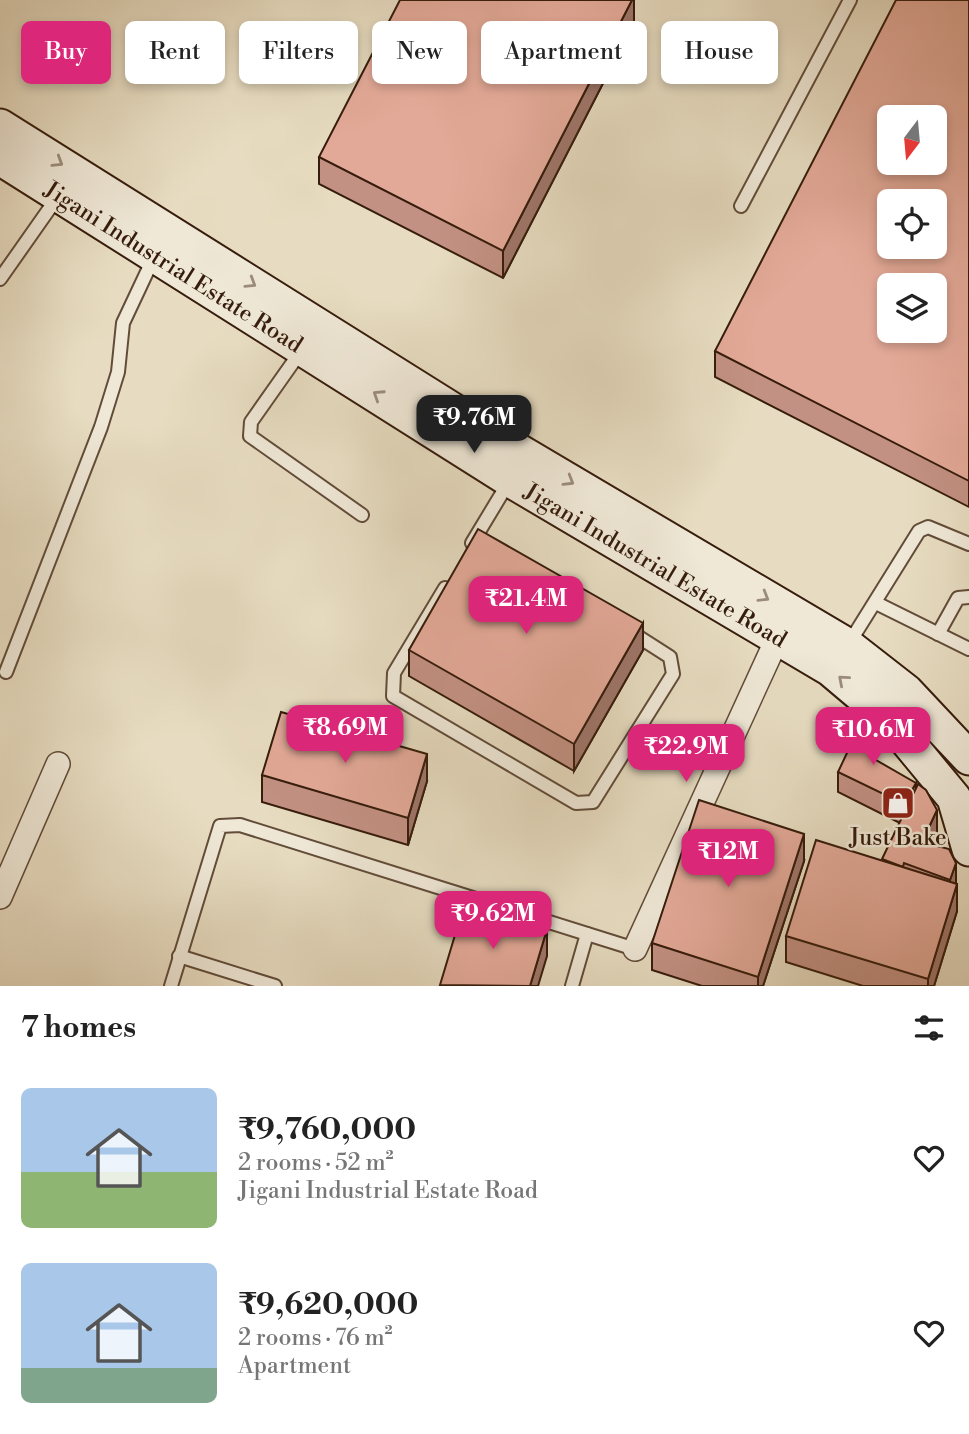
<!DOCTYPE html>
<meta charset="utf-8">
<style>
:root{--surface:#fff;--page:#f6f6f6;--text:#222;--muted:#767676;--accent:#db2777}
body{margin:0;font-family:"Libre Bodoni",serif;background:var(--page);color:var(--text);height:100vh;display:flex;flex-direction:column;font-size:26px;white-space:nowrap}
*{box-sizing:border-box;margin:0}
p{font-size:23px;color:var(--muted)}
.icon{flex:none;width:38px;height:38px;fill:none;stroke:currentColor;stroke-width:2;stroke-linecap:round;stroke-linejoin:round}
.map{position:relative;height:986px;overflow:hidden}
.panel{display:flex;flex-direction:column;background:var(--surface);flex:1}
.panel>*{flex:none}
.guide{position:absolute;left:21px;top:21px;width:928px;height:63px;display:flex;gap:14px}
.needle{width:46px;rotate:196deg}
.tools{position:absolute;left:877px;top:105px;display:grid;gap:14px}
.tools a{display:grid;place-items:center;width:70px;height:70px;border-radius:10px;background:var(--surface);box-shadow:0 4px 10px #0003;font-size:35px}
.price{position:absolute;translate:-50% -60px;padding:0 16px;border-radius:14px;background:var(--accent);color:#fff;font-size:23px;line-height:46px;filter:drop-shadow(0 2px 4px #0008)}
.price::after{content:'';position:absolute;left:50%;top:42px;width:21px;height:16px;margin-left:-10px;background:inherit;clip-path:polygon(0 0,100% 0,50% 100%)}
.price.active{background:#222;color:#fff}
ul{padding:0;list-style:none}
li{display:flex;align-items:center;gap:21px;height:175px;padding:0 21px}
li span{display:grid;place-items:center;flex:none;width:196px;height:140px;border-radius:10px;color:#555}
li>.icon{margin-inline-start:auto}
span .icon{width:84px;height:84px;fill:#fffc;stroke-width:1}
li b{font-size:30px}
h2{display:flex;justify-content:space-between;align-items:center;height:84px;padding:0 21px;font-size:30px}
.tag{padding:0 24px;border-radius:10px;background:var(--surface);box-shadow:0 4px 10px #0003;font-size:24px;line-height:63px}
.tag.active{background:var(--accent);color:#fff}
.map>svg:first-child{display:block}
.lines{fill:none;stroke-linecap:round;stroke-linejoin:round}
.lane-casing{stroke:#624c39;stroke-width:16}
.street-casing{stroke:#624c39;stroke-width:26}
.secondary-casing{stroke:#361c0c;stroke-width:37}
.lane{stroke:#efe8d7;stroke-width:12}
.street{stroke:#efe8d7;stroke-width:23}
.secondary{stroke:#efe8d7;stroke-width:33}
.wall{fill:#c39183;stroke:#361c0c;stroke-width:2}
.shaded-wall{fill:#9f766a;stroke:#361c0c;stroke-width:2}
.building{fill:#e3a998;stroke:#361c0c;stroke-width:2;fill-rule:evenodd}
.oneway{stroke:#9c8c7c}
.labels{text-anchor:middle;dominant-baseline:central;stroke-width:5;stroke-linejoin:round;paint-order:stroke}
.street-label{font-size:23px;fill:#361c0c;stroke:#efe8d7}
.poi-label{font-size:23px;fill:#361c0c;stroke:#efe8d7}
</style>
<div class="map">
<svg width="969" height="986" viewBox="0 0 969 986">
<rect width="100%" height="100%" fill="#e7dcc1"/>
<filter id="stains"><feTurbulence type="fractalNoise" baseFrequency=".00286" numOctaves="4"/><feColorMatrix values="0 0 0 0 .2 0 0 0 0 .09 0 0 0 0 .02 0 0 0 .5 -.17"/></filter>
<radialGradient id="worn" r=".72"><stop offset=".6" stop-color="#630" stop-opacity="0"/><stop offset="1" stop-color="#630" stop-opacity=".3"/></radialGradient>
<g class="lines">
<defs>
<g id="lane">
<path d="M741,206L850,0"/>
<path d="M0,279L59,195"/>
<path d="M301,351L251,422L250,436L362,515"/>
<path d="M472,543L510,480"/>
<path d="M445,588L394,673L393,696L576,803L593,802L673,674L670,657L631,632"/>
<path d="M876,603L969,649"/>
<path d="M938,634L958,598L969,597"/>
<path d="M848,645L919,531L928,527L969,544"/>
<path d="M6,672L101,427L118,372L123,323L154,257"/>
<path d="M179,956L275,986"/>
<path d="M171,986L220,826L240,825L635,949"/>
<path d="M572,986L587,934"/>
</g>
<g id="street">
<path d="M0,897L58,764"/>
<path d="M635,949L778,637"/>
</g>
<g id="secondary">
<path d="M0,126L512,447L847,645L906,691L969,758"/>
<path id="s1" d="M0,158L510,480L830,669L888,718L954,798L969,849"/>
</g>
</defs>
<!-- lane casing -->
<use href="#lane" class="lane-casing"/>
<!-- street casing -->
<use href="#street" class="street-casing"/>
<!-- secondary casing -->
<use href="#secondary" class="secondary-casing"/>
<!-- lane -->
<use href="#lane" class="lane"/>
<!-- street -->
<use href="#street" class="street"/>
<!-- secondary -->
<use href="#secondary" class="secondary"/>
</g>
<!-- wall -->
<g class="wall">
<path d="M634,0V23L503,278L319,184V157Z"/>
<path d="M969,0V507L715,377V351Z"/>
<path d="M409,650H643L574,771L409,676Z"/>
<path d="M874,747L872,758L916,789L937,831L931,844L956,884L957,911L934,986H863L786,962V936L882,861L900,823L838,792V772Z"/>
<path d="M262,775L427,781L408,845L262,802Z"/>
<path d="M804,861L763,986H702L652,970V943Z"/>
</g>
<!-- shaded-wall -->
<g class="shaded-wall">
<path d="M632,0H634V23L503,278V251Z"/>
<path d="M643,623V650L574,771V744Z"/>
<path d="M874,726V747L869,776V756Z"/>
<path d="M427,754V781L408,845V818Z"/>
<path d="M916,783V803L904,825V804Z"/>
<path d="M937,810V831L922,862V842Z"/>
<path d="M804,834V861L763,986H758V977Z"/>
<path d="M956,863V883L950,901V880Z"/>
<path d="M957,884V911L934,986H928V979Z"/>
<path d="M547,929V956L538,986H530Z"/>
</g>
<!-- building -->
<g class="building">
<path d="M400,0H632L503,251L319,157Z"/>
<path d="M896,0H969V481L715,351ZM889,117H934V163H889ZM889,201H934V247H889ZM889,285H934V331H889Z"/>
<path d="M478,529L643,623L574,744L409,650Z"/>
<path d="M281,712L427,754L408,818L262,775Z"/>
<path d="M853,721L874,726L869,756L916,783L904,804L838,772L847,753Z"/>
<path d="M918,784L926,790L937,810L922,842L949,849L956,863L950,880L904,863L903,867L882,859Z"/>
<path d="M699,800L804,834L758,977L652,943Z"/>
<path d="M816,840L957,884L928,979L786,936Z"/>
<path d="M464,905L547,929L530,986L440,985Z"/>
</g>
<!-- one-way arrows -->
<defs><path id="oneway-chevron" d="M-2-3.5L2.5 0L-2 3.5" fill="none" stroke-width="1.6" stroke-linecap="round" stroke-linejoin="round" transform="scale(1.75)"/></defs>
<g class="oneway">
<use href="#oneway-chevron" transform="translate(58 162) rotate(32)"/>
<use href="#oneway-chevron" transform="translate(251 283) rotate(32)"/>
<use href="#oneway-chevron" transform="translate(378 395) rotate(-147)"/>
<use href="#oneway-chevron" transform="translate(569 481) rotate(31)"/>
<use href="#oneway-chevron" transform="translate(764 597) rotate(31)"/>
<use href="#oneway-chevron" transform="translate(843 680) rotate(-139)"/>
</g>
<!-- icons -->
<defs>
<symbol id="shop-square" viewBox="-11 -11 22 22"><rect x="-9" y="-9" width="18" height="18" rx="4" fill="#8f2418" stroke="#efe8d7"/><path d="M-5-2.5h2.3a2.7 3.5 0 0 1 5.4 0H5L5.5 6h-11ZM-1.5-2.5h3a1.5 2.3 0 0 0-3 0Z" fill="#fff"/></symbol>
</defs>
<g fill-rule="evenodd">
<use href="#shop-square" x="879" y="784" width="38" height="38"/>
</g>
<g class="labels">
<!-- street labels -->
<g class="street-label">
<text stroke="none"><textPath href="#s1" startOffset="205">Jigani Industrial Estate Road</textPath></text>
<text stroke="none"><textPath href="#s1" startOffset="772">Jigani Industrial Estate Road</textPath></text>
</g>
<!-- poi labels -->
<g class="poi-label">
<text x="898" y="838">Just Bake</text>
</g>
</g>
<rect width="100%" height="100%" filter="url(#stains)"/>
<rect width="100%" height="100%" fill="url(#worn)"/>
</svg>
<div class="tools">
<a><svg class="needle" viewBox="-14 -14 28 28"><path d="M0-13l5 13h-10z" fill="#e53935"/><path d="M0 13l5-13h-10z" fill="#767676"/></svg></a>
<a><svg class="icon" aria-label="locate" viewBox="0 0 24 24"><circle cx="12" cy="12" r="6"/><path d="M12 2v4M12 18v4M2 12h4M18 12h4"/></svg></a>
<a><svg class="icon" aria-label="layers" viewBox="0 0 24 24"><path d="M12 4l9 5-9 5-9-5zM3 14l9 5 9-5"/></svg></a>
</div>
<b class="price active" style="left:474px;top:455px">₹9.76M</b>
<b class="price" style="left:526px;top:636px">₹21.4M</b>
<b class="price" style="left:345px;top:765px">₹8.69M</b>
<b class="price" style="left:873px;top:767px">₹10.6M</b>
<b class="price" style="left:686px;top:784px">₹22.9M</b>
<b class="price" style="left:728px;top:889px">₹12M</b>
<b class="price" style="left:493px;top:951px">₹9.62M</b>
<div class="guide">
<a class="tag active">Buy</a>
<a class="tag">Rent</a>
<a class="tag">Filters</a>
<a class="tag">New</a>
<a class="tag">Apartment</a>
<a class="tag">House</a>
</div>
</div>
<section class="panel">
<h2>7 homes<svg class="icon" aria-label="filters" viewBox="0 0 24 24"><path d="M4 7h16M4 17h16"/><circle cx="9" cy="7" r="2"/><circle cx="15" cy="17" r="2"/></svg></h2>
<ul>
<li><span style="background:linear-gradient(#a9c7e8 60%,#8fb573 0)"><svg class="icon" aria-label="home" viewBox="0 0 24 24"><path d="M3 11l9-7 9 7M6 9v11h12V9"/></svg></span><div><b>₹9,760,000</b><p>2 rooms · 52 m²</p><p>Jigani Industrial Estate Road</p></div><svg class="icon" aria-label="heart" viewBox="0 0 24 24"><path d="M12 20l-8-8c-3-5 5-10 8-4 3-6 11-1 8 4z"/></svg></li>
<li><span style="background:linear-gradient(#a9c7e8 75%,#7fa58c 0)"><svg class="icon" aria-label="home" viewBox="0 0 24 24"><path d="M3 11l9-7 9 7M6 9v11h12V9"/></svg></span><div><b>₹9,620,000</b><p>2 rooms · 76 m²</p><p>Apartment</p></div><svg class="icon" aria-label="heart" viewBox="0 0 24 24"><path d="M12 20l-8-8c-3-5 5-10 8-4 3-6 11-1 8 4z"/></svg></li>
</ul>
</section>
